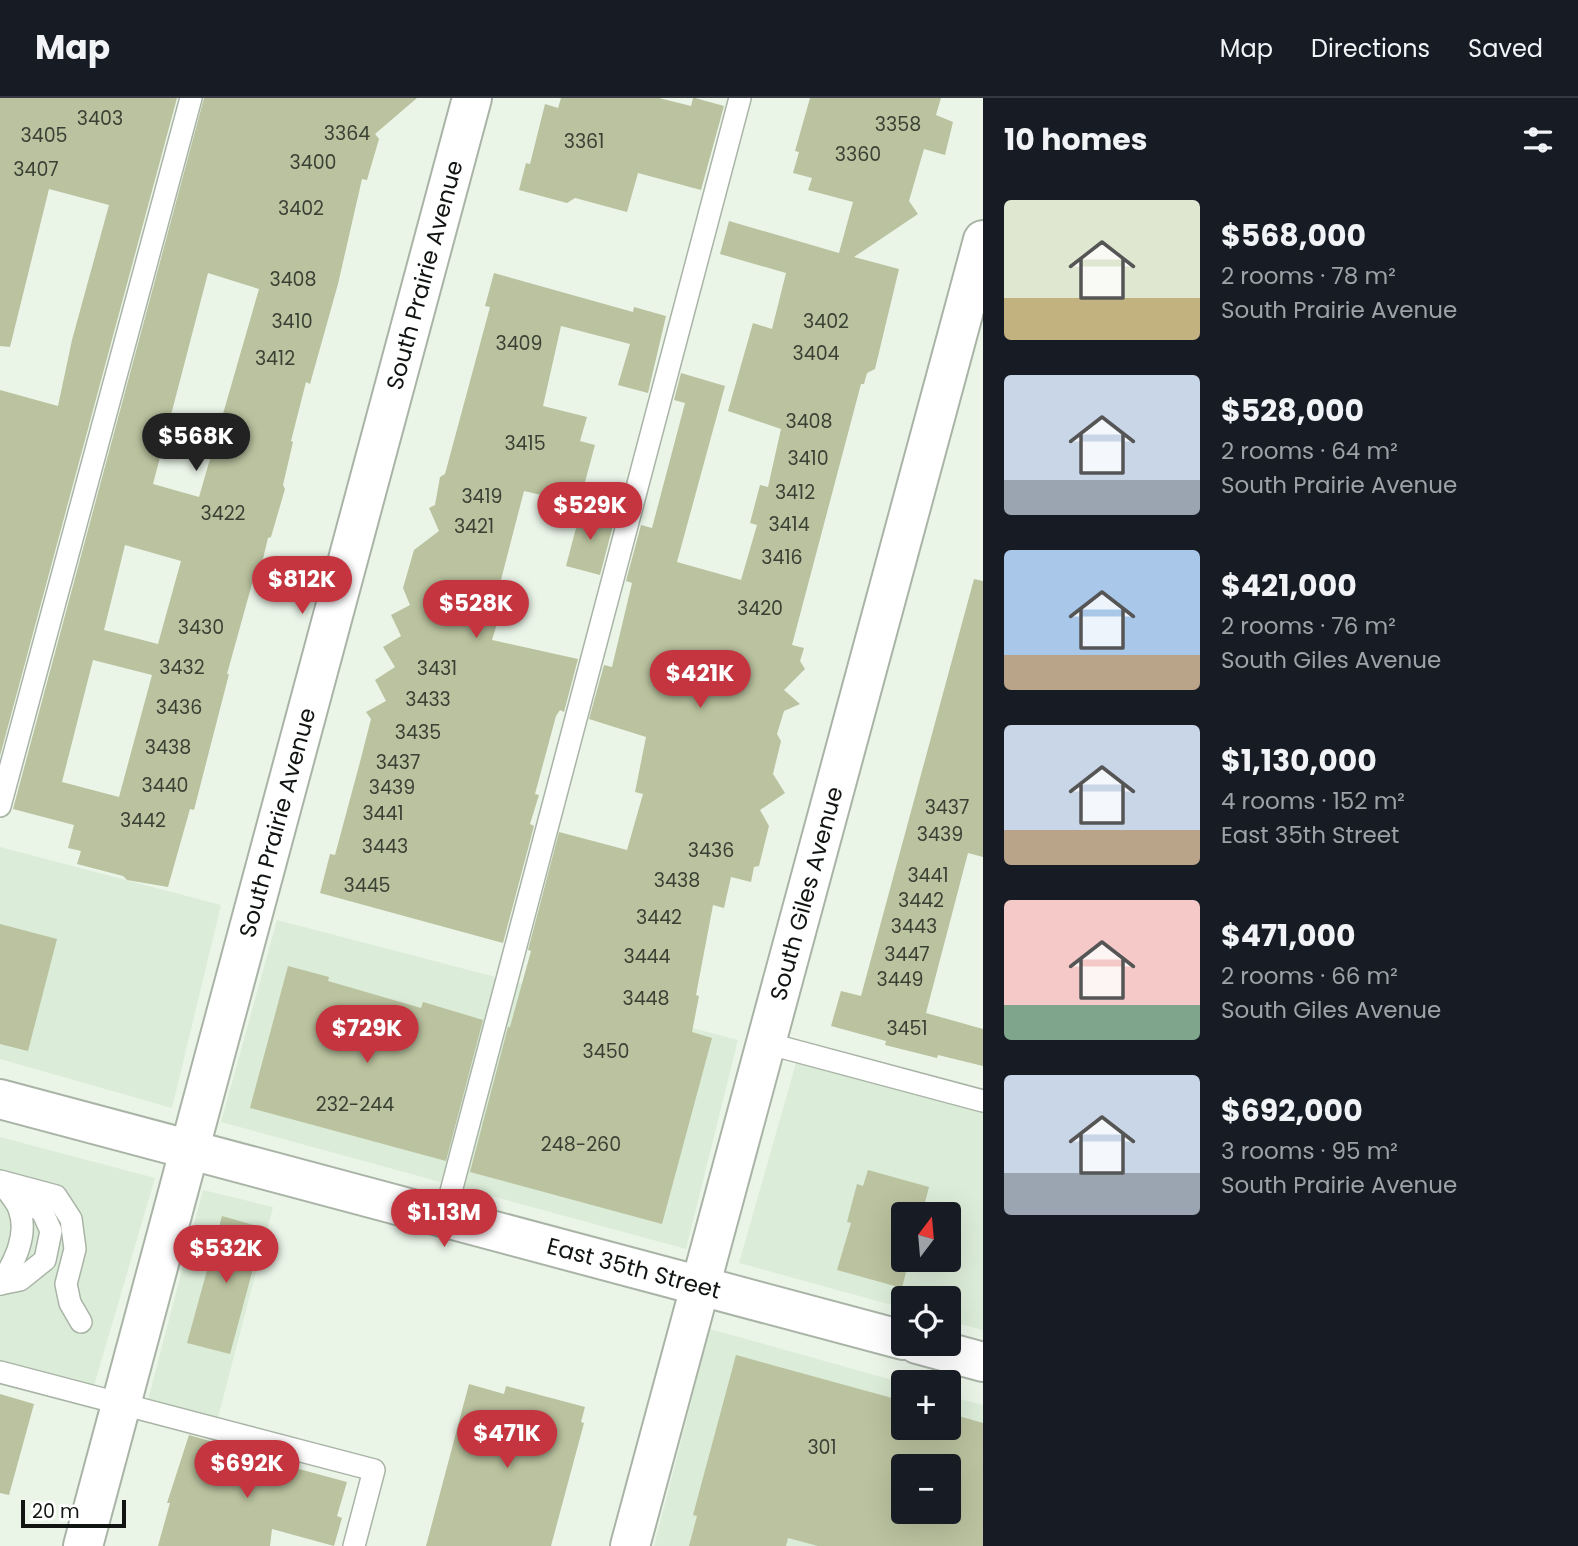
<!DOCTYPE html>
<meta charset="utf-8">
<style>
:root{--surface:#171b24;--page:#242831;--text:#f1f3f6;--muted:#9ea1a6;--line:#363941;--accent:#c53540}
body{margin:0;font-family:Poppins,sans-serif;background:var(--page);color:var(--text);height:100vh;display:flex;flex-direction:column;font-size:26px;white-space:nowrap}
*{box-sizing:border-box;margin:0}
p{font-size:23px;color:var(--muted)}
.icon{flex:none;width:38px;height:38px;fill:none;stroke:currentColor;stroke-width:2;stroke-linecap:round;stroke-linejoin:round}
.map{position:relative;flex:1;overflow:hidden}
.drawer{display:flex;flex-direction:column;background:var(--surface);width:595px}
.drawer>*{flex:none}
.needle{width:46px;rotate:16deg}
.buttons{position:absolute;left:891px;top:1104px;display:grid;gap:14px}
.buttons a{display:grid;place-items:center;width:70px;height:70px;border-radius:7px;background:var(--surface);box-shadow:0 7px 28px #0002;font-size:35px}
.scale{position:absolute;left:21px;bottom:18px;width:105px;box-sizing:border-box;padding-left:7px;border:4px solid #111511;border-top:0;font-size:19px;line-height:24px;white-space:nowrap;color:#111511;-webkit-text-stroke:5px #fff;paint-order:stroke}
.price{position:absolute;translate:-50% -60px;padding:0 16px;border-radius:24px;background:var(--accent);color:#fff;font-size:23px;line-height:46px;filter:drop-shadow(0 2px 4px #0008)}
.price::after{content:'';position:absolute;left:50%;top:42px;width:21px;height:16px;margin-left:-10px;background:inherit;clip-path:polygon(0 0,100% 0,50% 100%)}
.price.on{background:#222;color:#fff}
ul{padding:0;list-style:none}
li{display:flex;align-items:center;gap:21px;height:175px;padding:0 21px}
li span{display:grid;place-items:center;flex:none;width:196px;height:140px;border-radius:7px;color:#555}
li>.icon{margin-inline-start:auto}
span .icon{width:84px;height:84px;fill:#fffc;stroke-width:1}
li b{font-size:30px}
h2{display:flex;justify-content:space-between;align-items:center;height:84px;padding:0 21px;font-size:30px}
header{display:flex;align-items:center;gap:42px;box-sizing:border-box;height:98px;padding:0 35px;background:var(--surface);border-bottom:2px solid var(--line)}
header strong{font-size:33px}
nav{display:flex;gap:38px;margin-inline-start:auto;font-size:24px}
main{display:flex;flex:1;min-height:0}
.map>svg:first-child{display:block}
.built{fill:#dbecd8;fill-rule:evenodd}
.building{fill:#bac29f;fill-rule:evenodd}
.lines{fill:none;stroke-linecap:round;stroke-linejoin:round}
.lane-casing{stroke:#a9b4a7;stroke-width:24}
.street-casing{stroke:#a9b4a7;stroke-width:42}
.secondary-casing{stroke:#a9b4a7;stroke-width:42}
.lane{stroke:#fff;stroke-width:21}
.street{stroke:#fff;stroke-width:38}
.secondary{stroke:#fff;stroke-width:38}
.labels{text-anchor:middle;dominant-baseline:central;stroke-width:7;stroke-linejoin:round;paint-order:stroke}
.number-label{font-size:19px;fill:#3b4034}
.street-label{font-size:23px;fill:#111511;stroke:#fff}
</style>
<header>
<strong>Map</strong>
<nav><a>Map</a><a>Directions</a><a>Saved</a></nav>
</header>
<main>
<div class="map">
<svg width="983" height="1448" viewBox="0 0 983 1448">
<rect width="100%" height="100%" fill="#eaf5e8"/>
<!-- built -->
<g class="built">
<path d="M0,749L221,807L172,1010L0,961Z"/>
<path d="M277,822L738,942L686,1151L221,1024Z"/>
<path d="M798,958L983,1007V1232L949,1223L948,1200H903V1210L739,1165ZM903,1116H948V1162H903Z"/>
<path d="M0,1039L155,1080L91,1298L0,1274Z"/>
<path d="M203,1092L273,1109L215,1331L145,1313Z"/>
<path d="M710,1231L903,1285V1330H948L949,1298L983,1307V1448H654ZM903,1368H948V1414H903Z"/>
</g>
<!-- building -->
<g class="building">
<path d="M0,0H177L0,658V292L58,308L72,242L109,107L49,91L10,249L0,248Z"/>
<path d="M204,0H417L375,36L379,41L367,82L362,81L338,186L310,286L306,284L291,343L293,344L283,387L285,391L271,439L268,440L261,469L257,468L227,576H229L194,712L190,711L168,789L127,782L123,778L77,766L81,753L68,750L74,727L13,711ZM208,175L259,191L199,399L153,386ZM125,447L181,463L158,546L104,532ZM93,562L152,577L119,699L62,684Z"/>
<path d="M561,0H659L691,8L693,0H695L724,8L701,92L638,75L627,114L575,100L567,105L519,92L526,65L530,66L545,6L558,10Z"/>
<path d="M810,0H941L936,17L953,24L945,57L924,51L909,103L918,116L854,159L899,171L875,271L867,275L864,286H861L792,547L804,550L800,563L805,571L784,592L800,606L784,613L777,636L781,643L773,676L785,695L760,712L769,728L759,768L754,769L751,784L731,779L724,810L713,807L696,897L699,898L692,934L712,940L662,1126L470,1074L471,1070L508,929H510L531,853L528,852L559,734L627,752L643,696L635,694L646,639L589,621L604,567L612,569L632,485L626,483L641,427L652,430L685,305L674,302L681,275L725,288L677,464L741,482L757,427L750,425L760,387L768,389L781,331L728,313L753,225L772,231L786,175L720,156L729,123L839,155L853,104L808,92L812,80L793,75L799,54L795,53Z"/>
<path d="M494,175L633,214L634,209L666,218L648,295L618,287L630,246L561,228L543,308L587,319L580,343L595,347L579,406L524,393L496,501L504,503L492,542L578,561L564,614L560,612L556,618L535,696L539,697L530,726L534,728L503,845L320,795L330,756L335,757L360,664L371,621L366,614L386,603L375,582L395,569L383,549L401,538L391,517L410,507L403,490L414,452L439,433L429,410L435,407L440,379L445,376L490,209L485,208Z"/>
<path d="M581,411L615,420L600,477L566,468Z"/>
<path d="M974,481L983,483V759L968,755L926,915L983,931V968L938,957L937,960L885,947L886,943L831,928L841,893L861,898Z"/>
<path d="M0,826L57,841L28,953L0,946Z"/>
<path d="M288,868L329,879L328,883L421,910L423,904L483,922L446,1063L250,1010Z"/>
<path d="M868,1072L929,1089L922,1116H903V1162H909L902,1190L837,1172L851,1125L847,1124L857,1086L863,1088Z"/>
<path d="M222,1118L264,1130L230,1256L187,1245Z"/>
<path d="M736,1257L903,1303V1330H948V1315L983,1325V1448H818L788,1440L786,1448H689L697,1418L693,1417ZM903,1368H948V1414H903Z"/>
<path d="M469,1286L504,1296L506,1288L585,1309L581,1324L584,1325L551,1448H426Z"/>
<path d="M0,1296L34,1306L9,1397L0,1395Z"/>
<path d="M189,1337L273,1361V1364L347,1384L337,1418L342,1420L334,1448L272,1431L270,1448H158L170,1405H167Z"/>
</g>
<g class="lines">
<defs>
<g id="lane">
<path d="M0,708L191,0"/>
<path d="M766,945L983,1003"/>
<path d="M0,1083L56,1098L71,1121L75,1151L66,1186L70,1205L81,1224"/>
<path d="M444,1120L740,0"/>
<path d="M0,1186L20,1182L45,1162L51,1133L43,1115L27,1101L10,1093"/>
<path d="M1,1186C14,1164 29,1137 19,1111C17,1104 11,1098 7,1092"/>
<path d="M0,1274L374,1372L354,1448"/>
</g>
<g id="street">
<path id="s1" d="M83,1448L472,0"/>
<path id="s2" d="M630,1448L983,142"/>
</g>
<g id="secondary">
<path id="s3" d="M0,1001L903,1242"/>
<path d="M917,1246L983,1264"/>
</g>
</defs>
<!-- lane casing -->
<use href="#lane" class="lane-casing"/>
<!-- street casing -->
<use href="#street" class="street-casing"/>
<!-- secondary casing -->
<use href="#secondary" class="secondary-casing"/>
<!-- lane -->
<use href="#lane" class="lane"/>
<!-- street -->
<use href="#street" class="street"/>
<!-- secondary -->
<use href="#secondary" class="secondary"/>
</g>
<g class="labels">
<!-- number labels -->
<g class="number-label">
<text x="100" y="20">3403</text>
<text x="898" y="26">3358</text>
<text x="347" y="35">3364</text>
<text x="44" y="37">3405</text>
<text x="584" y="43">3361</text>
<text x="858" y="56">3360</text>
<text x="313" y="64">3400</text>
<text x="36" y="71">3407</text>
<text x="301" y="110">3402</text>
<text x="293" y="181">3408</text>
<text x="292" y="223">3410</text>
<text x="826" y="223">3402</text>
<text x="519" y="245">3409</text>
<text x="816" y="255">3404</text>
<text x="275" y="260">3412</text>
<text x="809" y="323">3408</text>
<text x="525" y="345">3415</text>
<text x="808" y="360">3410</text>
<text x="795" y="394">3412</text>
<text x="482" y="398">3419</text>
<text x="223" y="415">3422</text>
<text x="789" y="426">3414</text>
<text x="474" y="428">3421</text>
<text x="782" y="459">3416</text>
<text x="760" y="510">3420</text>
<text x="201" y="529">3430</text>
<text x="182" y="569">3432</text>
<text x="437" y="570">3431</text>
<text x="428" y="601">3433</text>
<text x="179" y="609">3436</text>
<text x="418" y="634">3435</text>
<text x="168" y="649">3438</text>
<text x="398" y="664">3437</text>
<text x="165" y="687">3440</text>
<text x="392" y="689">3439</text>
<text x="947" y="709">3437</text>
<text x="383" y="715">3441</text>
<text x="143" y="722">3442</text>
<text x="940" y="736">3439</text>
<text x="385" y="748">3443</text>
<text x="711" y="752">3436</text>
<text x="928" y="777">3441</text>
<text x="677" y="782">3438</text>
<text x="367" y="787">3445</text>
<text x="921" y="802">3442</text>
<text x="659" y="819">3442</text>
<text x="914" y="828">3443</text>
<text x="907" y="856">3447</text>
<text x="647" y="858">3444</text>
<text x="900" y="881">3449</text>
<text x="646" y="900">3448</text>
<text x="907" y="930">3451</text>
<text x="606" y="953">3450</text>
<text x="355" y="1006">232-244</text>
<text x="581" y="1046">248-260</text>
<text x="822" y="1349">301</text>
</g>
<!-- street labels -->
<g class="street-label">
<text stroke="none"><textPath href="#s1" startOffset="1316">South Prairie Avenue</textPath></text>
<text stroke="none"><textPath href="#s1" startOffset="749">South Prairie Avenue</textPath></text>
<text stroke="none"><textPath href="#s2" startOffset="676">South Giles Avenue</textPath></text>
<text stroke="none"><textPath href="#s3" startOffset="656">East 35th Street</textPath></text>
</g>
</g>
</svg>
<div class="buttons">
<a><svg class="needle" viewBox="-14 -14 28 28"><path d="M0-13l5 13h-10z" fill="#e53935"/><path d="M0 13l5-13h-10z" fill="#9ea1a6"/></svg></a>
<a><svg class="icon" aria-label="locate" viewBox="0 0 24 24"><circle cx="12" cy="12" r="6"/><path d="M12 2v4M12 18v4M2 12h4M18 12h4"/></svg></a>
<a>+</a>
<a>−</a>
</div>
<div class="scale">20 m</div>
<b class="price on" style="left:196px;top:375px">$568K</b>
<b class="price" style="left:590px;top:444px">$529K</b>
<b class="price" style="left:302px;top:518px">$812K</b>
<b class="price" style="left:476px;top:542px">$528K</b>
<b class="price" style="left:700px;top:612px">$421K</b>
<b class="price" style="left:367px;top:967px">$729K</b>
<b class="price" style="left:444px;top:1151px">$1.13M</b>
<b class="price" style="left:226px;top:1187px">$532K</b>
<b class="price" style="left:507px;top:1372px">$471K</b>
<b class="price" style="left:247px;top:1402px">$692K</b>
</div>
<section class="drawer">
<h2>10 homes<svg class="icon" aria-label="filters" viewBox="0 0 24 24"><path d="M4 7h16M4 17h16"/><circle cx="9" cy="7" r="2"/><circle cx="15" cy="17" r="2"/></svg></h2>
<ul>
<li><span style="background:linear-gradient(#dfe7d0 70%,#c2b280 0)"><svg class="icon" aria-label="home" viewBox="0 0 24 24"><path d="M3 11l9-7 9 7M6 9v11h12V9"/></svg></span><div><b>$568,000</b><p>2 rooms · 78 m²</p><p>South Prairie Avenue</p></div></li>
<li><span style="background:linear-gradient(#c9d6e8 75%,#9aa5b1 0)"><svg class="icon" aria-label="home" viewBox="0 0 24 24"><path d="M3 11l9-7 9 7M6 9v11h12V9"/></svg></span><div><b>$528,000</b><p>2 rooms · 64 m²</p><p>South Prairie Avenue</p></div></li>
<li><span style="background:linear-gradient(#a9c7e8 75%,#b9a48a 0)"><svg class="icon" aria-label="home" viewBox="0 0 24 24"><path d="M3 11l9-7 9 7M6 9v11h12V9"/></svg></span><div><b>$421,000</b><p>2 rooms · 76 m²</p><p>South Giles Avenue</p></div></li>
<li><span style="background:linear-gradient(#c9d6e8 75%,#b9a48a 0)"><svg class="icon" aria-label="home" viewBox="0 0 24 24"><path d="M3 11l9-7 9 7M6 9v11h12V9"/></svg></span><div><b>$1,130,000</b><p>4 rooms · 152 m²</p><p>East 35th Street</p></div></li>
<li><span style="background:linear-gradient(#f6c9c9 75%,#7fa58c 0)"><svg class="icon" aria-label="home" viewBox="0 0 24 24"><path d="M3 11l9-7 9 7M6 9v11h12V9"/></svg></span><div><b>$471,000</b><p>2 rooms · 66 m²</p><p>South Giles Avenue</p></div></li>
<li><span style="background:linear-gradient(#c9d6e8 70%,#9aa5b1 0)"><svg class="icon" aria-label="home" viewBox="0 0 24 24"><path d="M3 11l9-7 9 7M6 9v11h12V9"/></svg></span><div><b>$692,000</b><p>3 rooms · 95 m²</p><p>South Prairie Avenue</p></div></li>
</ul>
</section>
</main>
